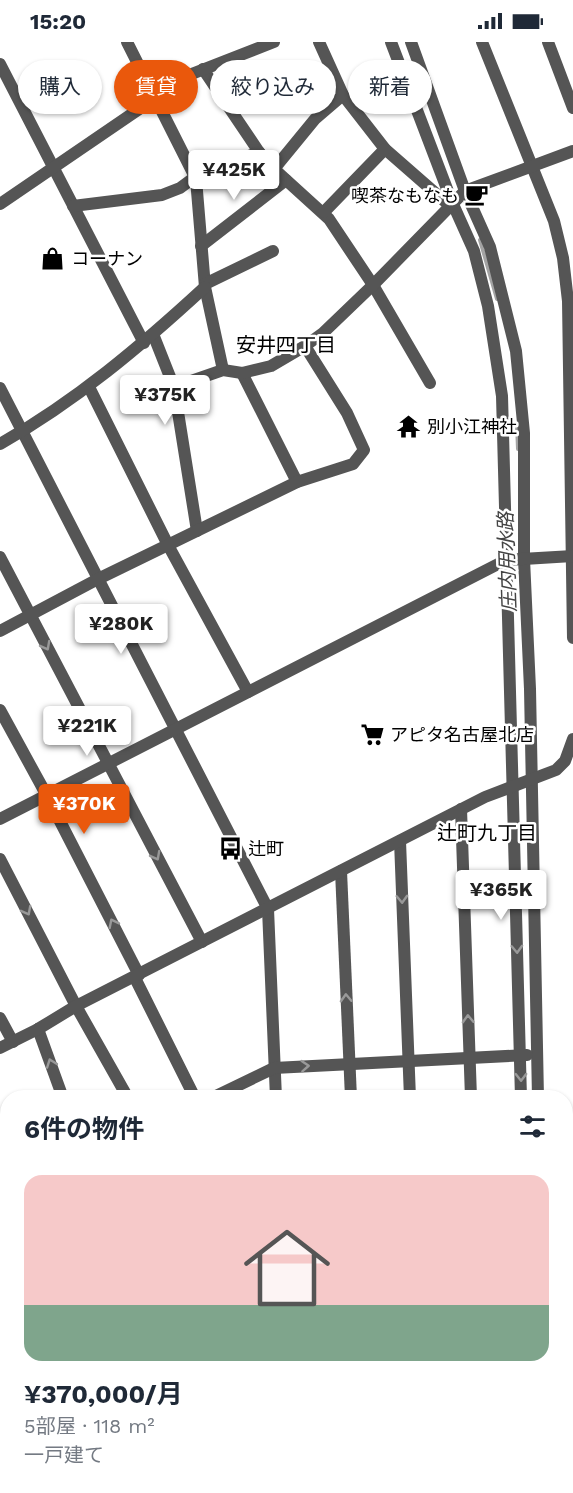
<!DOCTYPE html>
<html lang="ja">
<meta charset="utf-8">
<style>
:root{--surface:#fff;--page:#f6f6f7;--text:#1f2937;--muted:#747a83;--line:#e0e1e3;--accent:#ea580c}
body{margin:0;font-family:"Work Sans","Noto Sans JP",sans-serif;background:var(--page);color:var(--text);height:100vh;display:flex;flex-direction:column;font-size:22px;white-space:nowrap}
*{box-sizing:border-box;margin:0}
p{font-size:20px;color:var(--muted)}
.icon{flex:none;width:33px;height:33px;fill:none;stroke:currentColor;stroke-width:2;stroke-linecap:round;stroke-linejoin:round}
.map{position:relative;flex:1;overflow:hidden}
.side{position:absolute;left:0px;top:1048px;width:573px;height:404px;display:flex;flex-direction:column;background:var(--surface);border-radius:24px 24px 0 0;box-shadow:0 2px 4px #0004}
.side>*{flex:none}
.guide{position:absolute;left:18px;top:18px;width:537px;height:54px;display:flex;gap:12px}
.price{position:absolute;translate:-50% -51px;padding:0 14px;border-radius:6px;background:#fff;color:#222;font-size:20px;line-height:39px;filter:drop-shadow(0 2px 3px #0008)}
.price::after{content:'';position:absolute;left:50%;top:36px;width:18px;height:14px;margin-left:-9px;background:inherit;clip-path:polygon(0 0,100% 0,50% 100%)}
.price.active{background:var(--accent);color:#fff}
ul{padding:0;list-style:none}
li{display:grid;align-content:center;gap:12px;height:318px;padding:0 24px}
li+li{border-top:2px solid var(--line)}
li span{display:grid;place-items:center;height:186px;border-radius:18px;color:#555}
li>.icon{margin-inline-start:auto}
span .icon{width:108px;height:108px;fill:#fffc;stroke-width:1}
li b{font-size:26px}
h2{display:flex;justify-content:space-between;align-items:center;height:72px;padding:0 24px;font-size:26px}
.pill{padding:0 21px;border-radius:27px;background:var(--surface);box-shadow:0 2px 4px #0004;font-size:21px;line-height:54px}
.pill.active{background:var(--accent);color:#fff}
.status{display:flex;justify-content:space-between;align-items:center;height:42px;padding:0 30px;background:var(--surface);direction:ltr}
.status svg{height:16px;fill:currentColor}
.map>svg:first-child{display:block}
.lines{fill:none;stroke-linecap:round;stroke-linejoin:round}
.stream{stroke:#a3a3a3;stroke-width:4}
.minor{stroke:#555;stroke-width:12}
.oneway{stroke:#999}
.labels{text-anchor:middle;dominant-baseline:central;stroke-width:5;stroke-linejoin:round;paint-order:stroke}
.poi-label{font-size:18px;fill:#000;stroke:#fff;text-anchor:start}
.neighbourhood-label{font-size:20px;fill:#000;stroke:#fff}
.water-label{font-size:20px;font-style:italic;fill:#444;stroke:#fff}
</style>
<div class="status"><b>15:20</b><svg viewBox="0 0 49 12"><path d="M0 12V9h3v3zM5 12V6h3v6zM10 12V3h3v9zM15 12V0h3v12zM26 1h20v11H26zM47 4h2v5h-2z"/></svg></div>
<div class="map">
<svg width="573" height="1451" viewBox="0 0 573 1451">
<rect width="100%" height="100%" fill="#fff"/>
<g class="lines">
<!-- stream -->
<g class="stream">
<path d="M480,198L497,257"/>
<path d="M517,382L518,407"/>
<path d="M536,1451V1444"/>
</g>
<!-- minor -->
<g class="minor">
<path d="M127,0L196,137L205,245L223,328"/>
<path d="M319,0L343,53L385,107L449,163"/>
<path d="M391,0L452,160L474,209L488,264L502,354L521,1056"/>
<path d="M411,0L465,149L490,205L516,309L524,391V517L530,647L538,1056"/>
<path d="M482,0L554,179L563,216L568,259L573,596"/>
<path d="M548,0L573,66"/>
<path d="M0,22L144,301"/>
<path d="M203,27L259,110L274,127L329,177L373,243L430,341"/>
<path d="M274,127L315,77L343,53"/>
<path d="M0,162L189,33L274,0"/>
<path d="M73,164L162,153L180,146L195,135L259,110"/>
<path d="M324,170L385,107"/>
<path d="M201,204L286,138"/>
<path d="M205,242L273,209"/>
<path d="M153,292L174,345"/>
<path d="M242,331L297,440"/>
<path d="M89,345L168,503L248,650"/>
<path d="M0,346L268,867L276,1056"/>
<path d="M0,402C76,359 141,304 205,245"/>
<path d="M197,489L174,345L223,328L242,331L271,324L305,304L323,291L373,243L465,149L573,109"/>
<path d="M0,515L202,900"/>
<path d="M0,589L98,537L297,440L353,422L364,408L347,371L305,304"/>
<path d="M0,668L46,752L139,933"/>
<path d="M461,767L471,1056"/>
<path d="M0,777L506,518L573,514"/>
<path d="M400,799L410,1056"/>
<path d="M0,817L76,964L128,1056"/>
<path d="M341,829L351,1056"/>
<path d="M135,936L195,1056"/>
<path d="M0,976L13,1000"/>
<path d="M38,987L63,1056"/>
<path d="M0,1006L38,987L76,964L485,755L556,728L565,719L573,697"/>
<path d="M212,1056L274,1026L527,1013"/>
<path d="M0,1083L8,1080"/>
<path d="M0,1165L8,1180"/>
<path d="M0,1291L8,1313"/>
<path d="M0,1375L8,1372"/>
<path d="M0,1434L8,1432"/>
<path d="M54,1444L55,1451"/>
<path d="M293,1444L294,1451"/>
<path d="M368,1444L369,1451"/>
<path d="M426,1444V1451"/>
<path d="M135,1451L136,1444"/>
<path d="M525,1451V1444"/>
<path d="M542,1451L543,1444"/>
</g>
</g>
<!-- one-way arrows -->
<defs><path id="oneway-chevron" d="M-2-3.5L2.5 0L-2 3.5" fill="none" stroke-width="1.6" stroke-linecap="round" stroke-linejoin="round" transform="scale(1.5)"/></defs>
<g class="oneway">
<use href="#oneway-chevron" transform="translate(46 604) rotate(62)"/>
<use href="#oneway-chevron" transform="translate(156 814) rotate(62)"/>
<use href="#oneway-chevron" transform="translate(402 857) rotate(88)"/>
<use href="#oneway-chevron" transform="translate(27 869) rotate(62)"/>
<use href="#oneway-chevron" transform="translate(113 881) rotate(-117)"/>
<use href="#oneway-chevron" transform="translate(517 907) rotate(88)"/>
<use href="#oneway-chevron" transform="translate(346 956) rotate(-92)"/>
<use href="#oneway-chevron" transform="translate(468 977) rotate(-92)"/>
<use href="#oneway-chevron" transform="translate(51 1021) rotate(-110)"/>
<use href="#oneway-chevron" transform="translate(305 1024) rotate(-4)"/>
<use href="#oneway-chevron" transform="translate(521 1035) rotate(89)"/>
</g>
<!-- icons -->
<defs>
<symbol id="cafe-bare" viewBox="-9 -9 18 18"><path d="M-5.5-4.5H6V0H3Q3 3.5 0 3.5H-2.5Q-5.5 3.5-5.5 0ZM3-3.2v2h1.7v-2ZM-6 4.5H4V6H-6Z" fill="#000" stroke="#fff" stroke-width="2.5" paint-order="stroke"/></symbol>
<symbol id="shop-bare" viewBox="-9 -9 18 18"><path d="M-5-2.5h2.3a2.7 3.5 0 0 1 5.4 0H5L5.5 6h-11ZM-1.5-2.5h3a1.5 2.3 0 0 0-3 0Z" fill="#000" stroke="#fff" stroke-width="2.5" paint-order="stroke"/></symbol>
<symbol id="temple-bare" viewBox="-9 -9 18 18"><path d="M0-6L5-2H3V0L6.5 2.5H4V6H1.5V3h-3V6H-4V2.5H-6.5L-3 0V-2H-5Z" fill="#000" stroke="#fff" stroke-width="2.5" paint-order="stroke"/></symbol>
<symbol id="supermarket-bare" viewBox="-9 -9 18 18"><path d="M-6-5.5h2.5l.6 2H6L4.5 2H-2.5L-4.4-4H-6ZM-1.5 3.2a1.3 1.3 0 1 0 .1 0ZM3 3.2a1.3 1.3 0 1 0 .1 0Z" fill="#000" stroke="#fff" stroke-width="2.5" paint-order="stroke"/></symbol>
<symbol id="bus-bare" viewBox="-9 -9 18 18"><path d="M-5-6H5V4H4V6H2V4H-2V6H-4V4H-5ZM-3.5-4V0h7V-4ZM-3.5 1.2v1.5H-2V1.2ZM2 1.2v1.5H3.5V1.2Z" fill="#000" stroke="#fff" stroke-width="2.5" paint-order="stroke"/></symbol>
</defs>
<g fill-rule="evenodd">
<use href="#cafe-bare" x="460" y="136" width="33" height="33"/>
<use href="#shop-bare" x="36" y="200" width="33" height="33"/>
<use href="#temple-bare" x="392" y="368" width="33" height="33"/>
<use href="#supermarket-bare" x="356" y="676" width="33" height="33"/>
<use href="#bus-bare" x="214" y="790" width="33" height="33"/>
</g>
<g class="labels">
<!-- poi labels -->
<g class="poi-label">
<text x="459" y="153" text-anchor="end">喫茶なもなも</text>
<text x="71" y="216">コーナン</text>
<text x="427" y="384">別小江神社</text>
<text x="390" y="692">アピタ名古屋北店</text>
<text x="248" y="806">辻町</text>
</g>
<!-- neighbourhood labels -->
<g class="neighbourhood-label">
<text x="286" y="303">安井四丁目</text>
<text x="487" y="791">辻町九丁目</text>
</g>
<!-- water labels -->
<g class="water-label">
<text transform="translate(507 520) rotate(-92)">庄内用水路</text>
</g>
</g>
</svg>
<b class="price" style="left:234px;top:159px">¥425K</b>
<b class="price" style="left:165px;top:384px">¥375K</b>
<b class="price" style="left:121px;top:613px">¥280K</b>
<b class="price" style="left:87px;top:715px">¥221K</b>
<b class="price active" style="left:84px;top:793px">¥370K</b>
<b class="price" style="left:501px;top:879px">¥365K</b>
<div class="guide">
<a class="pill">購入</a>
<a class="pill active">賃貸</a>
<a class="pill">絞り込み</a>
<a class="pill">新着</a>
</div>
<section class="side">
<h2>6件の物件<svg class="icon" aria-label="filters" viewBox="0 0 24 24"><path d="M4 7h16M4 17h16"/><circle cx="9" cy="7" r="2"/><circle cx="15" cy="17" r="2"/></svg></h2>
<ul>
<li><span style="background:linear-gradient(#f6c9c9 70%,#7fa58c 0)"><svg class="icon" aria-label="home" viewBox="0 0 24 24"><path d="M3 11l9-7 9 7M6 9v11h12V9"/></svg></span><div><b>¥370,000/月</b><p>5部屋 · 118 m²</p><p>一戸建て</p></div></li>
</ul>
</section>
</div>
